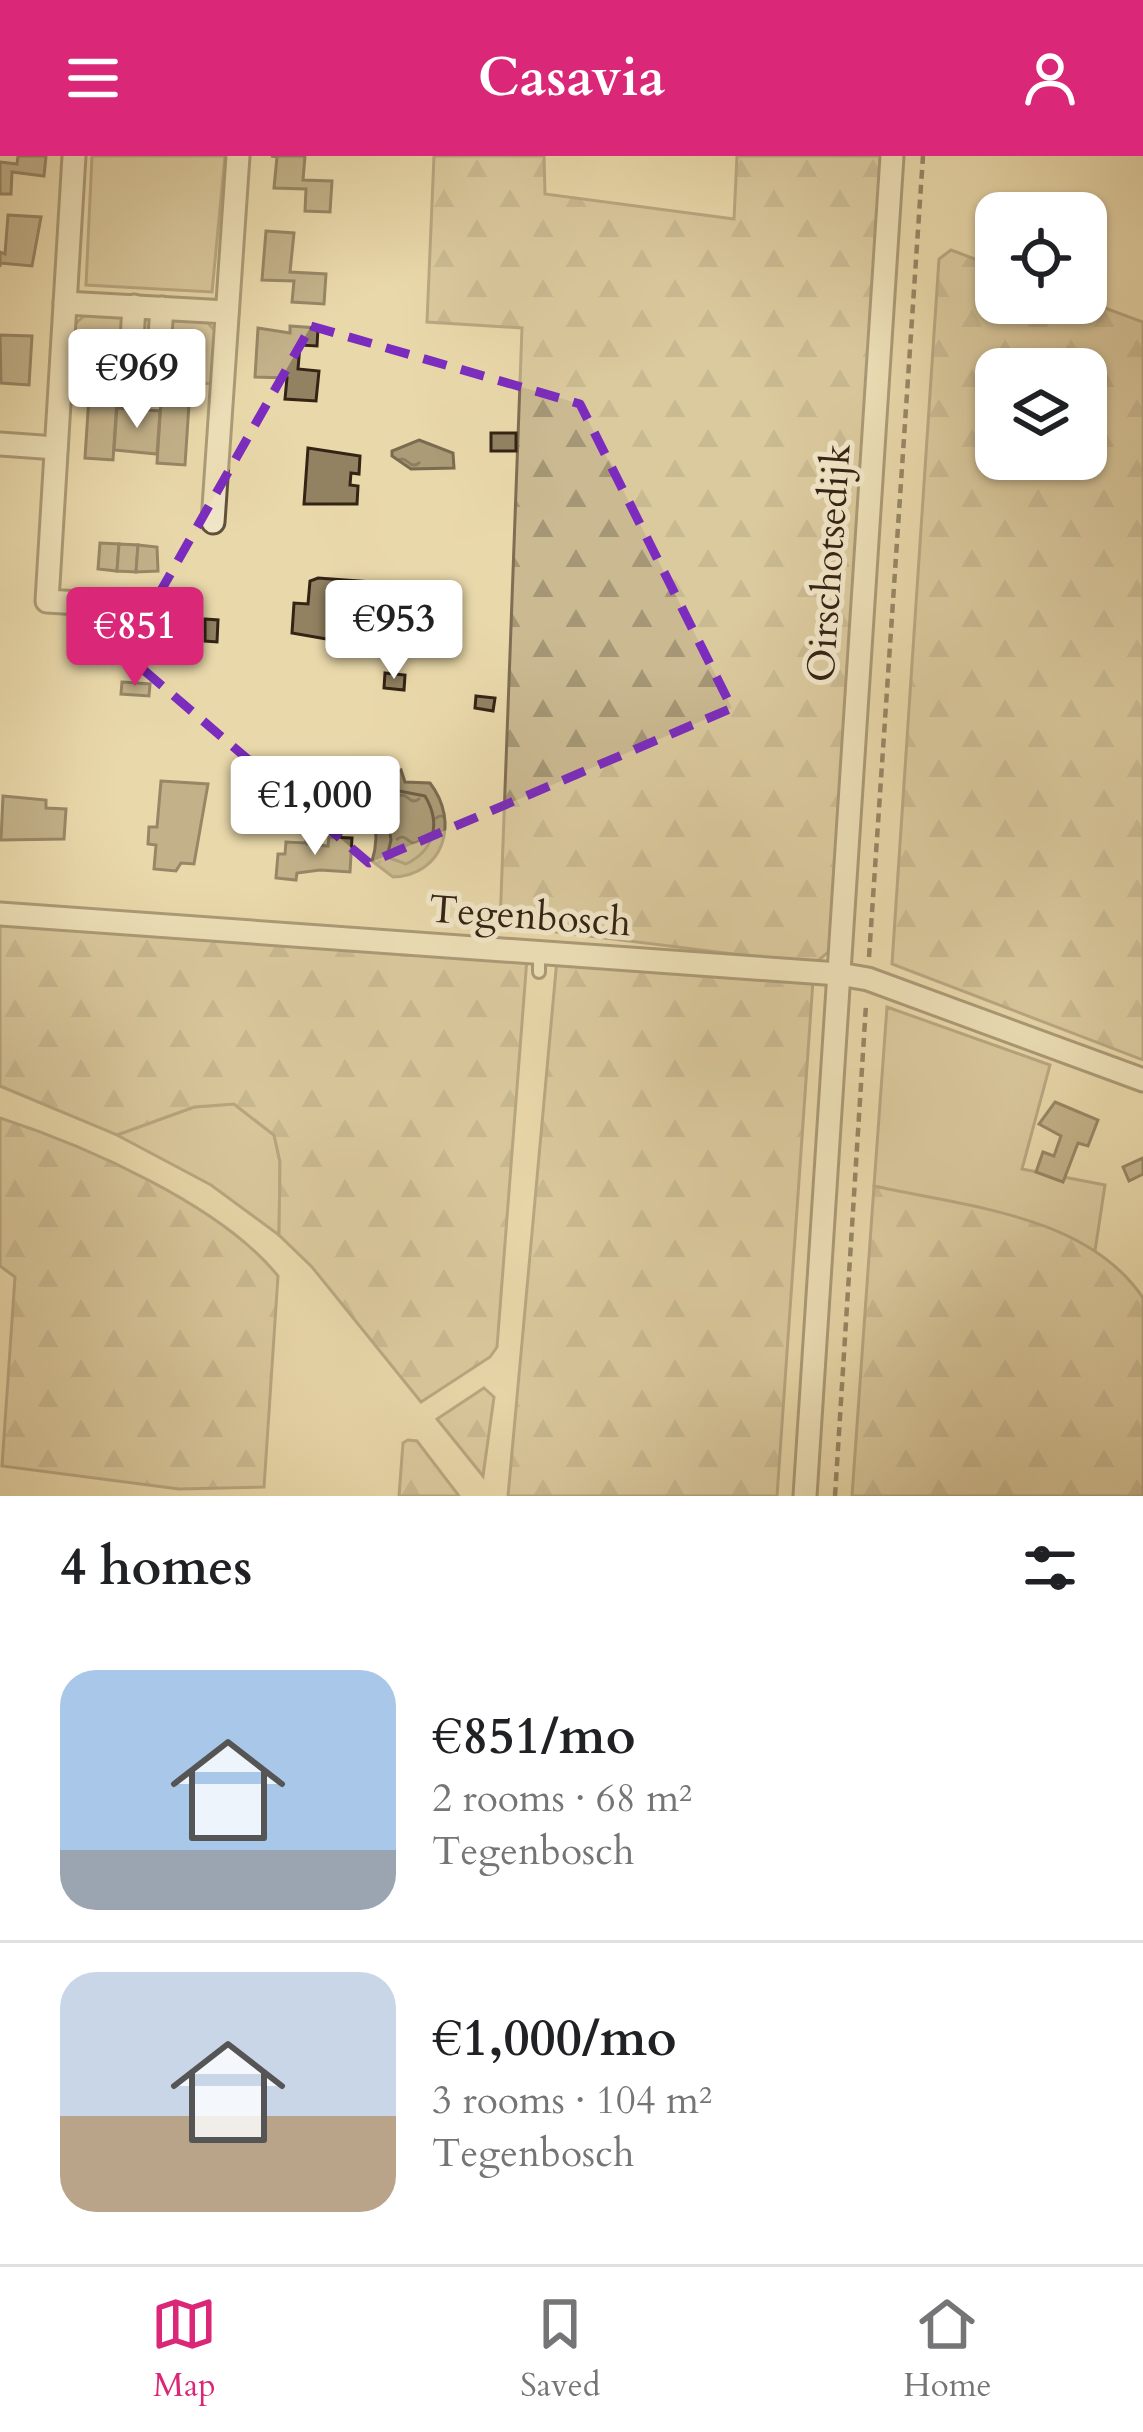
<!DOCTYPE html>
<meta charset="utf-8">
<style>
:root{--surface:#fff;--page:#f2f2f2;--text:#202124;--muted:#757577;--line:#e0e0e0;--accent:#db2777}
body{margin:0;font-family:Cardo,serif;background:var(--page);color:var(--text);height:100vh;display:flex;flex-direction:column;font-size:45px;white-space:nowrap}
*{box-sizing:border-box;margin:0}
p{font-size:39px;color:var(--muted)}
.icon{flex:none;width:66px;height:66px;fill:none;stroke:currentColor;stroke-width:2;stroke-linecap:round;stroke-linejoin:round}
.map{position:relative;height:1340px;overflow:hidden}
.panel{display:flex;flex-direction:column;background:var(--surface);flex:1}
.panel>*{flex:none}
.tools{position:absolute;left:975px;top:36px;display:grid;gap:24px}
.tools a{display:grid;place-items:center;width:132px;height:132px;border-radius:24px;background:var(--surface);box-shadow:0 3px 9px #0004;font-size:60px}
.price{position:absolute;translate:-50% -102px;padding:0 27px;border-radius:12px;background:#fff;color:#222;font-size:39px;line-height:78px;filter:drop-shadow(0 3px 6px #0008)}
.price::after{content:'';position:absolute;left:50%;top:72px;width:36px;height:27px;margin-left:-18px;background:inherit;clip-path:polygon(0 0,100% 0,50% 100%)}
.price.selected{background:var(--accent);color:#fff}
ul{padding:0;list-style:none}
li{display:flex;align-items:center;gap:36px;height:300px;padding:0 60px}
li+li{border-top:3px solid var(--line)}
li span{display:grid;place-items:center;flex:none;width:336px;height:240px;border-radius:36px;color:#555}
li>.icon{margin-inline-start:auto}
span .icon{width:144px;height:144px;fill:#fffc;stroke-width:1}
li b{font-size:51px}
h2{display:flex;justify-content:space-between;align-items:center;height:144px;padding:0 60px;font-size:51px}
header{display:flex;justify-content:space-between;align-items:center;height:156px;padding:0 60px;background:var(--accent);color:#fff;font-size:54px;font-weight:800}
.tabs{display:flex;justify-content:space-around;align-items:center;height:168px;border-top:3px solid var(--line);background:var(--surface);font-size:33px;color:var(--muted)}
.tabs a{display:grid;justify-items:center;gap:6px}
.tabs .selected{color:var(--accent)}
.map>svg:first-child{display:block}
.green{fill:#cab991;stroke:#7f6e53;stroke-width:3}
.forest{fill:url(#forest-firs);stroke:#7f6e53;stroke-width:3;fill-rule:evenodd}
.water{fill:url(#water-ripples);stroke:#7b6b50;stroke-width:3}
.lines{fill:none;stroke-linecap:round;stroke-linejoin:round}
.shore{stroke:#706046;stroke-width:3}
.building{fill:#928262;stroke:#342415;stroke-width:3}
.service-casing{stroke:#61513a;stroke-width:16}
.minor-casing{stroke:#61513a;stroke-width:27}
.path{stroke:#342415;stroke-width:4.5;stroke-dasharray:9 6;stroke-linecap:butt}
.service{stroke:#f1e6c8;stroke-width:10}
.minor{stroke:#f1e6c8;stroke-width:21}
.marked{fill:none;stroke:#7b2cbf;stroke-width:9;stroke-dasharray:24 15;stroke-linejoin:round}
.labels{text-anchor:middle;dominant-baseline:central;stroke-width:10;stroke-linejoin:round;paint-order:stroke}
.street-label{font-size:39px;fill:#342415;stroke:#f1e6c8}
</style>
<header><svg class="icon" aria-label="menu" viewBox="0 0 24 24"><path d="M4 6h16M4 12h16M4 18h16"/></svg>Casavia<svg class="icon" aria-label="person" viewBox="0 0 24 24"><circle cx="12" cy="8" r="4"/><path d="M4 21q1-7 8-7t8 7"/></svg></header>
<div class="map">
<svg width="1143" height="1340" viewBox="0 0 1143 1340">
<defs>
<pattern id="forest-firs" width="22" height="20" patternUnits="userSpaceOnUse" patternTransform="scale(3)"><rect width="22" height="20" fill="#cab991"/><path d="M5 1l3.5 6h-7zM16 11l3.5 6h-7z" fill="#a59675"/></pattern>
<pattern id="water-ripples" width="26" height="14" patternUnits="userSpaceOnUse" patternTransform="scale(3)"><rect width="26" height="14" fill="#ab9b77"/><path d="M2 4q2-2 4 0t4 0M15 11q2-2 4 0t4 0" fill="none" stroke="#8c7e60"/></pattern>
</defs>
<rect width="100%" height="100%" fill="#e9d8aa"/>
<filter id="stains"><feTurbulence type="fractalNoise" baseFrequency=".00167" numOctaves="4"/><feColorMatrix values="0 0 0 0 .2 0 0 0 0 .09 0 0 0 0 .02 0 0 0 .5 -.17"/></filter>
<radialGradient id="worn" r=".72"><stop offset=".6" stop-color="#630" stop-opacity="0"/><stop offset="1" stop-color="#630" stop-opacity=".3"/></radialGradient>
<!-- green -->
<g class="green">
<path d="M92,0H225L212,136L86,129Z"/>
<path d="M85,159H117L126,167L123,221L69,218L73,170Z"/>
<path d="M175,163L206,165L218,178L216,228L163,225L166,170Z"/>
<path d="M887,851L1050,909L1022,1013L1105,1029L1095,1095L1009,1061L874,1030Z"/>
<path d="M234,948L274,979L280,1006L279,1079L211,1029L117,979L194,951Z"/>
</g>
<!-- forest -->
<g class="forest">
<path d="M434,0H544L545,38L734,63L737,0H883L832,793L814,808L500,769L522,172L427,166Z"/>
<path d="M951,94L996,111V147L1086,145L1143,166V904L892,808L939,103ZM996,213H1086V303H996Z"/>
<path d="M0,764L527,802L497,1191L490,1201L421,1246L312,1111L279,1079L280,1006L274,979L234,948L194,951L117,979L0,930Z"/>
<path d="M557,803L813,824L777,1340H508Z"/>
<path d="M0,962C86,990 221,1049 278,1120L264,1331L179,1333L2,1310L15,1121L0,1110Z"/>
<path d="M874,1030C964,1050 1088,1059 1143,1142V1340H852Z"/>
<path d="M484,1232L494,1241L483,1320L437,1263Z"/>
<path d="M408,1284L417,1285L459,1340H399L403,1287Z"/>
</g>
<!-- water -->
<g class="water">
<path d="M419,284L453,297L454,312L411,313L392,300V295Z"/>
<path d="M401,614L405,626L430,627C460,666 444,719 393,721L372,705C386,663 354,641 401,614Z"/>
</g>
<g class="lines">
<!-- shore -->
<path class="shore" d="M394,634L425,640C441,667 435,694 406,708L387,701L391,684L385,645Z"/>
</g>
<!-- building -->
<g class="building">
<path d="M18,0H46L44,20L12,16L11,38H0V6L17,8Z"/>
<path d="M271,0H305L303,24L332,25L330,56L305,55L306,33L274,32L277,1Z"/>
<path d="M8,59L41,61L32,110L0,107V111V96L5,98Z"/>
<path d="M266,75L294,77L290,116L326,118L324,148L292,146L294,125L262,124Z"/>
<path d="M290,170L318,172L317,190L300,189L298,213L319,215L316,245L285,243L287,222L255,221L258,172L290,177Z"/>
<path d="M0,179L32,180L29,229L1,227Z"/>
<path d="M89,240L117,242L113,304L85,302Z"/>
<path d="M161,245L189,248L185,309L157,307Z"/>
<path d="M117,252L160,255L157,298L114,294Z"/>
<rect x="491" y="277" width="25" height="18"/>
<path d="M308,292L360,300L359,318L351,317L350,329L358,330L357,348H304Z"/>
<path d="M100,387L119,388L117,415L98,413Z"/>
<path d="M119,388L138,389L136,416L117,415Z"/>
<path d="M138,389L157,391L158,415L136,416Z"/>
<path d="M318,422L371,426L369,454L343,452L338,485L292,477L294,447L308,448L310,425Z"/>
<path d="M205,463L218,464L217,486L205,485Z"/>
<path d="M385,517L405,519L404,534L384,532Z"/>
<path d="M122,526L150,528L149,540L121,538Z"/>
<path d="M476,540L495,542L493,555L475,552Z"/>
<path d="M161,625L208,628L194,708L181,707L176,715L154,713L156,689L148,688L149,671H157Z"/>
<path d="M3,640L46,644V652L66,653L64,683L1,684Z"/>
<path d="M306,679L307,688L328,690L329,681L352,682L350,716L320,714L297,717L296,724L276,722L278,698H285L286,686L306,687Z"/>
<path d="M1055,946L1098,964L1088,990L1078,987L1063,1026L1036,1016L1043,996L1054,1000L1061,980L1039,968Z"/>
<path d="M1143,1002V1018L1129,1025L1123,1011Z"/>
</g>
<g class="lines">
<defs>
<path id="service" d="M539,816V797"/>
<g id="minor">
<path d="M74,0L47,445L128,450"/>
<path d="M65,147L227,156"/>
<path d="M134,150L130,218L157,220L162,152"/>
<path d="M0,288L56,292"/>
<path d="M213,366L238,0"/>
<path d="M0,758L839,818L868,823L1143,924"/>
<path d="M805,1340L892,0"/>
</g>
</defs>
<!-- service casing -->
<use href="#service" class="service-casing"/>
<!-- minor casing -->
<use href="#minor" class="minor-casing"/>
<!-- path -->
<g class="path">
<path d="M869,801L923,0"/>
<path d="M835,1340L866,849"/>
</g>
<!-- service -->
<use href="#service" class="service"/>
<!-- minor -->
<use href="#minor" class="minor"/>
</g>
<!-- marked area -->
<path d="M0 0H1143V1340H0ZM311,170L580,248L732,552L369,707L125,498Z" fill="#e9d8aa" fill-opacity=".55" fill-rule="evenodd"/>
<path class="marked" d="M311,170L580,248L732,552L369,707L125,498Z"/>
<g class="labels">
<!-- street labels -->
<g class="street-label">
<text transform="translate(829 407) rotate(-86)">Oirschotsedijk</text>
<text transform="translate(530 760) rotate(4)">Tegenbosch</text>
</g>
</g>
<rect width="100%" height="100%" filter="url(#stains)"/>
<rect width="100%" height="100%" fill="url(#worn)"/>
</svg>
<div class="tools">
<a><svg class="icon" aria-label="locate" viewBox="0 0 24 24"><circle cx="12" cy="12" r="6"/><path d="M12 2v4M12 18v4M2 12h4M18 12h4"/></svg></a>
<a><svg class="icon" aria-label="layers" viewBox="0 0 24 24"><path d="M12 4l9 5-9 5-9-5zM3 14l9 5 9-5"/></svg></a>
</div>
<b class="price" style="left:137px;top:275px">€969</b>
<b class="price" style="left:394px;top:526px">€953</b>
<b class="price selected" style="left:135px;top:533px">€851</b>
<b class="price" style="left:315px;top:702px">€1,000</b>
</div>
<section class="panel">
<h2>4 homes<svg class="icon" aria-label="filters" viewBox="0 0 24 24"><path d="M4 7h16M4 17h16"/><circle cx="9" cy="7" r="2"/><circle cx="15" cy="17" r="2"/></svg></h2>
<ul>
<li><span style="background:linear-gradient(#a9c7e8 75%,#9aa5b1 0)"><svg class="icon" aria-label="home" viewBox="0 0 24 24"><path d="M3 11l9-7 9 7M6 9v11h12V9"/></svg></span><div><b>€851/mo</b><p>2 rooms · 68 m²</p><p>Tegenbosch</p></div></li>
<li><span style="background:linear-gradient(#c9d6e8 60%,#b9a48a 0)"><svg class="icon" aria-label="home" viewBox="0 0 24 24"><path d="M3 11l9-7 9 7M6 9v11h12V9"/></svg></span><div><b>€1,000/mo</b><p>3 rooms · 104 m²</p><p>Tegenbosch</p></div></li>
</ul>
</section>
<nav class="tabs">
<a class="selected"><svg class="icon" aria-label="map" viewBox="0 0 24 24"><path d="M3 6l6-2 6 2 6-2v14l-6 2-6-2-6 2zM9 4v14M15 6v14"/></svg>Map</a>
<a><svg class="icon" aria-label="saved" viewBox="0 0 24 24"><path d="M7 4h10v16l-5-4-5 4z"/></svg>Saved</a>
<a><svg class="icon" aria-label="home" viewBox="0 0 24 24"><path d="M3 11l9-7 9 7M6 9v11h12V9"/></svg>Home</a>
</nav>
